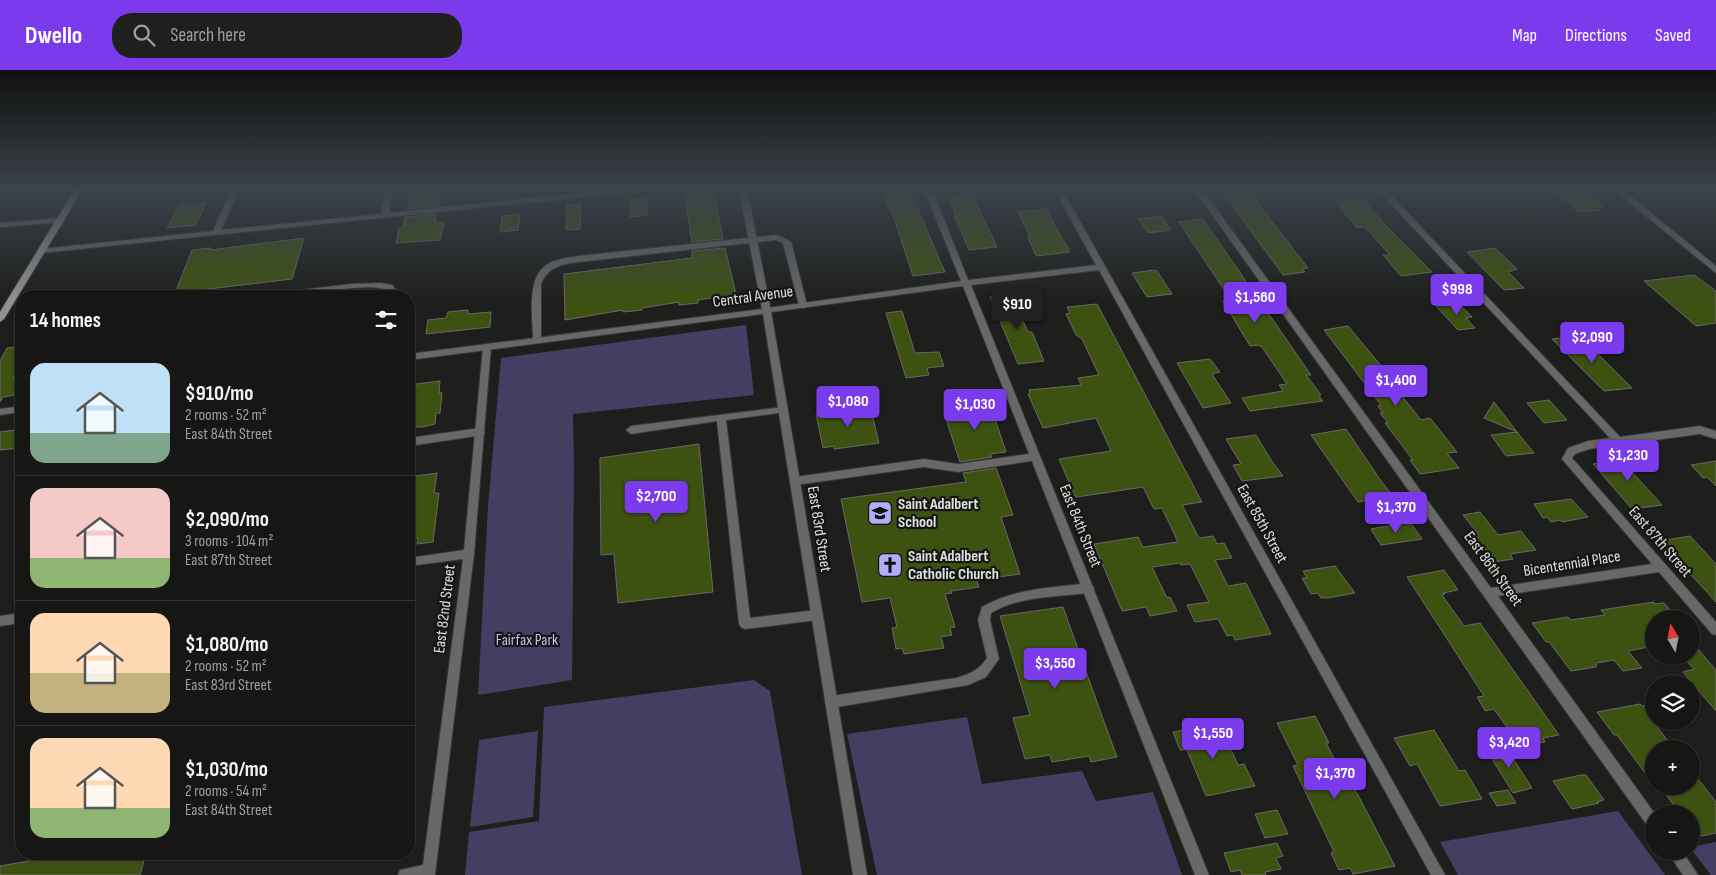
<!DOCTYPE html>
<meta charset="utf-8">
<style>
:root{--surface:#161715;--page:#1f201e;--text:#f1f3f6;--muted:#9e9fa0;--line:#353634;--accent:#7c3aed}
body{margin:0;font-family:"Sofia Sans Condensed",sans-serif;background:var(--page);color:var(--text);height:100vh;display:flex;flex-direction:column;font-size:19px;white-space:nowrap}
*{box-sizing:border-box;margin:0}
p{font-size:16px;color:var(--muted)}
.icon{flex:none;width:28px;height:28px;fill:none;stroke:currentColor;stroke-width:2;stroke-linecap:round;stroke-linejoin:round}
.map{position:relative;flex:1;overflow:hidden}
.side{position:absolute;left:15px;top:220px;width:400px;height:570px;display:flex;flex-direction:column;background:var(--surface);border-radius:20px;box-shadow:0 1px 4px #0004,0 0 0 1px var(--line)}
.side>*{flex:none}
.needle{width:32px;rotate:350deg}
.buttons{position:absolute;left:1645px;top:540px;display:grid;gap:10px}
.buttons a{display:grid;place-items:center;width:55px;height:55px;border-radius:50%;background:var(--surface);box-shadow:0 1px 4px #0004,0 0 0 1px var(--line);font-size:25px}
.price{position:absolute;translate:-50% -42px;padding:0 11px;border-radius:5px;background:var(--accent);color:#fff;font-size:16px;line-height:32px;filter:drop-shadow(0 1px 2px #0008)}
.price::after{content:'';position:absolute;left:50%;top:30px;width:15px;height:11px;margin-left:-8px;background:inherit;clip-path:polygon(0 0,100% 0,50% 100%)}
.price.on{background:#222;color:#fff}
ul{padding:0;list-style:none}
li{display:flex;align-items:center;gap:15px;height:125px;padding:0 15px}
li+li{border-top:1px solid var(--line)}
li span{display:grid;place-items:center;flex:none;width:140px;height:100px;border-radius:15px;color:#555}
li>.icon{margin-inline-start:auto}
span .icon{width:60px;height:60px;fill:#fffc;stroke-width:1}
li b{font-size:21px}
h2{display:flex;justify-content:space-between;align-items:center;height:60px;padding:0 15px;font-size:21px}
header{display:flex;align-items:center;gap:30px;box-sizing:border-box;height:70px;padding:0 25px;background:var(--accent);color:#fff}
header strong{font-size:24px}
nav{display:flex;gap:28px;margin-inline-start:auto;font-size:18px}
.search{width:350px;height:45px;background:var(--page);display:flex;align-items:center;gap:12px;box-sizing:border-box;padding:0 18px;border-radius:20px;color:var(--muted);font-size:19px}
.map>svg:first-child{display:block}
.green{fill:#423f63}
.building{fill:#3d5211;stroke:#686a66}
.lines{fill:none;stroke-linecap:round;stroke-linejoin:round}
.service-casing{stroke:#393a37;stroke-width:2}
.minor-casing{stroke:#393a37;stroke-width:2}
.tertiary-casing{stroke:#393a37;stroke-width:2}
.secondary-casing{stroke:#393a37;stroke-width:2}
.service{fill:#676867;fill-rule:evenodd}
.minor{fill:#676867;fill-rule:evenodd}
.tertiary{fill:#676867;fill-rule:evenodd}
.secondary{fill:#919290;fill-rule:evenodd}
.labels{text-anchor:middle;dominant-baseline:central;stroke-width:4.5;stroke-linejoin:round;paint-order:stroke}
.street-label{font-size:16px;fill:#e0e1df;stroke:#151613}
.poi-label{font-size:16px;font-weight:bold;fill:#e0e1df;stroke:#151613;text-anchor:start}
.park-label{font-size:16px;fill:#c2bff3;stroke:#151613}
</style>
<header>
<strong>Dwello</strong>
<div class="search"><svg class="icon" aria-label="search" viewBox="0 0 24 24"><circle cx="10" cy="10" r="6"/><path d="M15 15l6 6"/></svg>Search here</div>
<nav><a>Map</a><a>Directions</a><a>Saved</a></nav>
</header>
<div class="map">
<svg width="1716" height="805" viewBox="0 0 1716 805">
<rect width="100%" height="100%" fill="#1e1f1c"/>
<!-- green -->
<g class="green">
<path d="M746,255L754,325L573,344L574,398L572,610L478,625L488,436L501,288Z"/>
<path d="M754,610L770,621L802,805H465L469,762L539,751L544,637Z"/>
<path d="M967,647L982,714L1082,701L1096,731L1153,722L1182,805H877L847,664Z"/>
<path d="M538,661L533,747L470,757L479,670Z"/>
<path d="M1618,741L1665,805H1458L1440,772Z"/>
<path d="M1716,772V805H1711L1691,779V777Z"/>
</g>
<!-- building -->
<g class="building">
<path d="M713,119L723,169L692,172L684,123Z"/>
<path d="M881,119H909L945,202L913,206L894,148Z"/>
<path d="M1220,119H1247L1308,198L1302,199L1305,202L1283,205Z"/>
<path d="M1552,119H1582L1603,137H1598L1600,140L1579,142Z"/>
<path d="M441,122L438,136L407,139L410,126H415V124Z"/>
<path d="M973,125L984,150L997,177L969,180L956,150L950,127Z"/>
<path d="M647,128V145L630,147V129Z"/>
<path d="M1360,129L1367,134L1382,150H1380L1432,202L1401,206L1383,185H1390L1365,157L1357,158L1336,132Z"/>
<path d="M206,133L196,155L167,158L179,135Z"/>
<path d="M581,134L580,159L566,160L567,135Z"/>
<path d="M1047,139L1054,154L1070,182L1036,186L1028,167H1030L1018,142Z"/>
<path d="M436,144L435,152H444L440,170L396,173L399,159L403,156L405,147Z"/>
<path d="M520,144L518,160L500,162L502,146Z"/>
<path d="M1161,146L1171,160L1148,163L1138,149Z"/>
<path d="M1203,149L1311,305H1306L1321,325L1319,326L1323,331L1250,341L1242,328L1283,321L1279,315L1287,314L1262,277L1258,275L1250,276L1223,231L1231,230L1179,152Z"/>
<path d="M304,168L292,209L175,223L192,180L211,178L210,180Z"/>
<path d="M725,178L736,224L698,230V233L679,235V232L642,238V240L623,242V240L565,250L564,204L692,188V181Z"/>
<path d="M1495,178L1517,199L1508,202L1524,218L1504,220L1467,182Z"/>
<path d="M1154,200L1157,201L1172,224L1147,227L1132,203Z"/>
<path d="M1694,205L1716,221V253L1696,256L1644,211Z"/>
<path d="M1011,225L1028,262H1032L1044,291L1018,294L990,227Z"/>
<path d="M1458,233L1472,247L1466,248L1475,258L1458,260L1436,236Z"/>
<path d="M1097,234L1202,432L1182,435L1199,468L1213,466L1217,474L1224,473L1232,488L1215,490L1228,516L1246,513L1271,564L1235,570L1233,565L1227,566L1218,549L1195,552L1187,535L1209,532L1190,494L1181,495L1180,493L1152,497L1167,528L1170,527L1177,541L1150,546L1146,537L1122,541L1094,474L1138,467L1143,477L1178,472L1162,438L1154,439L1143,417L1077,427L1075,426L1059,389L1111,381L1096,348L1043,358L1028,324L1030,323L1029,320L1081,315L1078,308L1099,305L1082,269L1076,265L1066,244L1070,243L1067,237Z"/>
<path d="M468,240V244L491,242L490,257L426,264L428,250L446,248L448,242Z"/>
<path d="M902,241L915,283L939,282L944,296L927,298L929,305L906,308L886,243Z"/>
<path d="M1348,256L1382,297H1388L1403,316L1395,317L1421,350L1430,348L1457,382L1447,383L1459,398L1420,404L1410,390H1413L1385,353H1388L1380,343H1383L1378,336L1381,335L1324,260Z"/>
<path d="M1580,266L1632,318L1604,321L1552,269Z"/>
<path d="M21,277V294L13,308L21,307V324L3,327L0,332V291L7,278Z"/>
<path d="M1210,289L1220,302L1212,304L1231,333L1203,338L1177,293Z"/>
<path d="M440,311L439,323H442L440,343H436L435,354L423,357H412L413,350L409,351V315Z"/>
<path d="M988,328L1006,382L990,384L992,387L960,392L945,346L958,345L954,332Z"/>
<path d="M1549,330L1567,350L1544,353L1527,333Z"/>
<path d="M1494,332L1517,362L1534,383L1506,386L1491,365L1517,362L1484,348Z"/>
<path d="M870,336L879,373L834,379V376L823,378L816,344Z"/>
<path d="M21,359V378L0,380V362Z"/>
<path d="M1346,359L1381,411L1393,426L1358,432L1311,365Z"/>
<path d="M1256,365L1271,390L1283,406L1242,411L1233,395L1241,394L1226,369Z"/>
<path d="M699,374L713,522L618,533L614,484L601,485L600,388Z"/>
<path d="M1632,387L1643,400L1631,401L1662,435L1632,439L1593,394Z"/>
<path d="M1716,391V416L1707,407L1703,408L1691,395Z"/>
<path d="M996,398L1013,445L1001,447L1020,504L977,510L979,517L951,521L952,523L945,524L955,557L950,558L952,565L941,567L944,578L904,584L902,578L896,579L892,558L897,557L890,528L862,532L841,429L966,412L963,403Z"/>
<path d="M437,403L434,423H439L433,472L417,474L418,468L409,470V407Z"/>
<path d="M1571,429L1588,447L1562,452L1560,450L1551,452L1547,447L1543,448L1534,434Z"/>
<path d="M1480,442L1498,465L1521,461L1536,480L1510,484L1513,489L1494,492L1474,465L1478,464L1463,445Z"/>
<path d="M1410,452L1422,469L1381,475L1371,459Z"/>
<path d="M1690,466L1716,494V532L1660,471Z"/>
<path d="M1335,496L1355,523L1328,528H1321L1318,523L1311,524L1302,508H1307L1303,501Z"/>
<path d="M1444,500L1458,520L1443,523L1445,524L1442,525L1464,556L1480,553L1559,665L1543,668L1545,672L1521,677L1494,639L1485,641L1477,627L1484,626L1407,507Z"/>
<path d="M1654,532V534L1664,533L1678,549H1654V576L1628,581L1642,598L1623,601L1614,590L1597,593L1596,597L1571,601L1549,572H1546L1532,553L1568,547L1571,550L1605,545L1601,540Z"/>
<path d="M1063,537L1107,660L1117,687L1091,692L1089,686L1052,692L1050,685L1025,689L1013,648L1030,645L1000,546Z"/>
<path d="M1691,571L1716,600V641L1683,602L1694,599L1682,586H1691Z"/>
<path d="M1640,634L1642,636L1646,635L1654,646V651H1658L1655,654L1674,679H1654V715L1617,665H1614L1597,642Z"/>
<path d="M1315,646L1329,673H1326L1340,700L1342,699L1358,725L1395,796L1353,804L1350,798L1339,800L1331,783L1334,782L1293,696L1298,695L1277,653Z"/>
<path d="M1219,653L1238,695L1244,694L1255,716L1206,726L1187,680H1180L1173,662Z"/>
<path d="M1434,660L1459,701L1465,700L1482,729L1440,736L1417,694L1410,696L1394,668Z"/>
<path d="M1505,676L1532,718L1513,723L1486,679Z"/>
<path d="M1691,700L1716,732V763L1702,766L1697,760L1691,761V744H1680L1660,716H1691Z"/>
<path d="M1581,705H1586L1604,730L1597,732L1599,733L1572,739L1553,711Z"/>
<path d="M1508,720L1516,733L1497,736L1489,723Z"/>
<path d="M1277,740L1288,764L1265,768L1255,744Z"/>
<path d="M1277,773L1283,786L1276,788L1281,799L1265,802L1266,805H1242L1240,800L1231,802L1224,783Z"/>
<path d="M69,784H146L140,805H0V796Z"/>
</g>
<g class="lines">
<defs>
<g id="service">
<path d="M777,165L791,172L807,235L806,237L803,238L799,235L783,173L776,170L578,192C561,194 548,197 541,214V270L537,273L533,270C533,249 526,210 545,196C554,189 567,188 578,186Z"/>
<path d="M381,213L392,215L398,222V226H390V223L386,219C352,212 306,228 270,226L274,223L352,214Z"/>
<path d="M783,337L786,338L788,340L786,342L726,350L750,548L817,540L821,542L823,545L821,548L817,550L745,559L741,557L739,554L717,351L631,364L626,360L631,356Z"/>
<path d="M480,358L485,362L483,365L409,376V368Z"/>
<path d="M1035,383L1040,387L1038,390L958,402L924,397L795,415L791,414L790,411L791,408L795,407L924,389L958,394Z"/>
<path d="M1088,513L1092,515L1094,518L1092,521L1088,523C1056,527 1019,526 991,543L990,550L999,589L986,607L968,615L831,638L827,636L825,632L827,628L831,626L956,608C970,604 979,600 987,588L978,550L982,537C1014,518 1053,518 1088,513Z"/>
</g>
<g id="minor">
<path d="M231,119H239L221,160L381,144L386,119H394L389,143L618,119H645L641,121L41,183L37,181L41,179L213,161Z"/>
<path d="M924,119H932L968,210L1096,195L1054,119H1062L1445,805H1431L1099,200L971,215L1209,805H1195L963,216L764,243L763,241L764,239L767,238L961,211Z"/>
<path d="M1194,119H1202L1491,518L1652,494L1562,389L1568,378L1588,371L1610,368L1377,119H1385L1620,367L1700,356L1716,361V369L1700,364L1589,379L1575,384L1572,388L1716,552V565L1712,564L1659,502L1498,526L1655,744H1654V759L1649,758Z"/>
<path d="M60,148H63V152L0,157V153Z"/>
<path d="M487,274L491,277L474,484L435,805H398L400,800L423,795L463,489L409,496V488L464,480L483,277Z"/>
<path d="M21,543V553L0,556V546Z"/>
<path d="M1667,781H1682L1698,805H1683Z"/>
</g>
<g id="tertiary">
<path d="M739,119H747L771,241L867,805H853L763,244L409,290V284L762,239Z"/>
<path d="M1613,119H1622L1716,196V203Z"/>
<path d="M21,336V342L0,345V339Z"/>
</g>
<path id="secondary" d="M75,119H83L4,249L0,252V242Z"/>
</defs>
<!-- service casing -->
<use href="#service" class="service-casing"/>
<!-- minor casing -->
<use href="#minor" class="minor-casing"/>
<!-- tertiary casing -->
<use href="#tertiary" class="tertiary-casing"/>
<!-- secondary casing -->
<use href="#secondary" class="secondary-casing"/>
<!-- service -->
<use href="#service" class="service"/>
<!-- minor -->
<use href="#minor" class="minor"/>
<!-- tertiary -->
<use href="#tertiary" class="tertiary"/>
<!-- secondary -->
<use href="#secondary" class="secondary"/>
</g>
<!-- sky -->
<linearGradient id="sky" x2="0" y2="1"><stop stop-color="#10110f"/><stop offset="0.51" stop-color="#3b424b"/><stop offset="1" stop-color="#3b424b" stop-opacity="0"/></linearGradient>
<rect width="1716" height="232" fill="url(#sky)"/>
<!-- icons -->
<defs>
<symbol id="school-square" viewBox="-11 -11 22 22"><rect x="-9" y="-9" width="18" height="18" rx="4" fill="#b3adf9" stroke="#151613"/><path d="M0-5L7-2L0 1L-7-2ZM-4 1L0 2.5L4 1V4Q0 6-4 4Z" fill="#111"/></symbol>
<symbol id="church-square" viewBox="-11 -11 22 22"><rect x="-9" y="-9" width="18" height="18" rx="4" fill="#b3adf9" stroke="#151613"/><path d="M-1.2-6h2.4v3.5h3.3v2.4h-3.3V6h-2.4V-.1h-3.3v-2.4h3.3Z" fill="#111"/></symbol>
</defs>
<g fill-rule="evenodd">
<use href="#school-square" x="866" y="429" width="28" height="28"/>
<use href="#church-square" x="876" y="481" width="28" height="28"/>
</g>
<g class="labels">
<!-- street labels -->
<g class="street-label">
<text transform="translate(753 227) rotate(-8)">Central Avenue</text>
<text transform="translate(1262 454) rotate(61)">East 85th Street</text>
<text transform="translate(1080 456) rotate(68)">East 84th Street</text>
<text transform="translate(819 459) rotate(81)">East 83rd Street</text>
<text transform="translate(1660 472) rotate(49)">East 87th Street</text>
<text transform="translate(1572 494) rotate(-9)">Bicentennial Place</text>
<text transform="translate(1493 499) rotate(54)">East 86th Street</text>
<text transform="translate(445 539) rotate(-83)">East 82nd Street</text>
</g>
<!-- poi labels -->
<g class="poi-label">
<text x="898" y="434">Saint Adalbert<tspan x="898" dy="18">School</tspan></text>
<text x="908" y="486">Saint Adalbert<tspan x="908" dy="18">Catholic Church</tspan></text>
</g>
<!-- park labels -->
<g class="park-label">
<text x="527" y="570">Fairfax Park</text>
</g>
</g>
</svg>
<div class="buttons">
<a><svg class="needle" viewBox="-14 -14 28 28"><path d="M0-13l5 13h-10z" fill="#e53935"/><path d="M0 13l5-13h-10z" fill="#9e9fa0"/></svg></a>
<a><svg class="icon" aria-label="layers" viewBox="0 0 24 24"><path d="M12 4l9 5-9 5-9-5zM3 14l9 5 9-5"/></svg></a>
<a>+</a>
<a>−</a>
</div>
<b class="price" style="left:1457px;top:246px">$998</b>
<b class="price" style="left:1255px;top:254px">$1,560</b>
<b class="price on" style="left:1017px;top:261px">$910</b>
<b class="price" style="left:1592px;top:294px">$2,090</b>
<b class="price" style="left:1396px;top:337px">$1,400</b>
<b class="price" style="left:848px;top:358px">$1,080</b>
<b class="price" style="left:975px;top:361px">$1,030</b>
<b class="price" style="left:1628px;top:412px">$1,230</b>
<b class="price" style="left:656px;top:453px">$2,700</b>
<b class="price" style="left:1396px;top:464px">$1,370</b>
<b class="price" style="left:1055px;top:620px">$3,550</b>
<b class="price" style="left:1213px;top:690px">$1,550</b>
<b class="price" style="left:1509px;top:699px">$3,420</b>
<b class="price" style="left:1335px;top:730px">$1,370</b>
<section class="side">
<h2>14 homes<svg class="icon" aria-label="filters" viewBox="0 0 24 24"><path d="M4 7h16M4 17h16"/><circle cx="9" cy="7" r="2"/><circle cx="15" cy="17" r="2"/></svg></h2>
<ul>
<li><span style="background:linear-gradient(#bfe0f5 70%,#7fa58c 0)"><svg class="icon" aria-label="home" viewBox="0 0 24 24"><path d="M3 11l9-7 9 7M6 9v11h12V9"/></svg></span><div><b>$910/mo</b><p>2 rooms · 52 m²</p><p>East 84th Street</p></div></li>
<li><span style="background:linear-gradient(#f6c9c9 70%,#8fb573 0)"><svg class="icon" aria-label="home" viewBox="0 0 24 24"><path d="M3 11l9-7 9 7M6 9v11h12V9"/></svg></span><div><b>$2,090/mo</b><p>3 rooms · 104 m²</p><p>East 87th Street</p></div></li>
<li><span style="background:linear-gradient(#ffd9b3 60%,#c2b280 0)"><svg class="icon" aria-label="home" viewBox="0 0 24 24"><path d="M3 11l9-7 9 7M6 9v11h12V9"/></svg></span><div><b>$1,080/mo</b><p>2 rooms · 52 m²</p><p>East 83rd Street</p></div></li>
<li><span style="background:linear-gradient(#ffd9b3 70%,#8fb573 0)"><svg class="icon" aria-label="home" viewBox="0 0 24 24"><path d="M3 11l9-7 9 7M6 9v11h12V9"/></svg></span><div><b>$1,030/mo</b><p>2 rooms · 54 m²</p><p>East 84th Street</p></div></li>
</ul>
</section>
</div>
